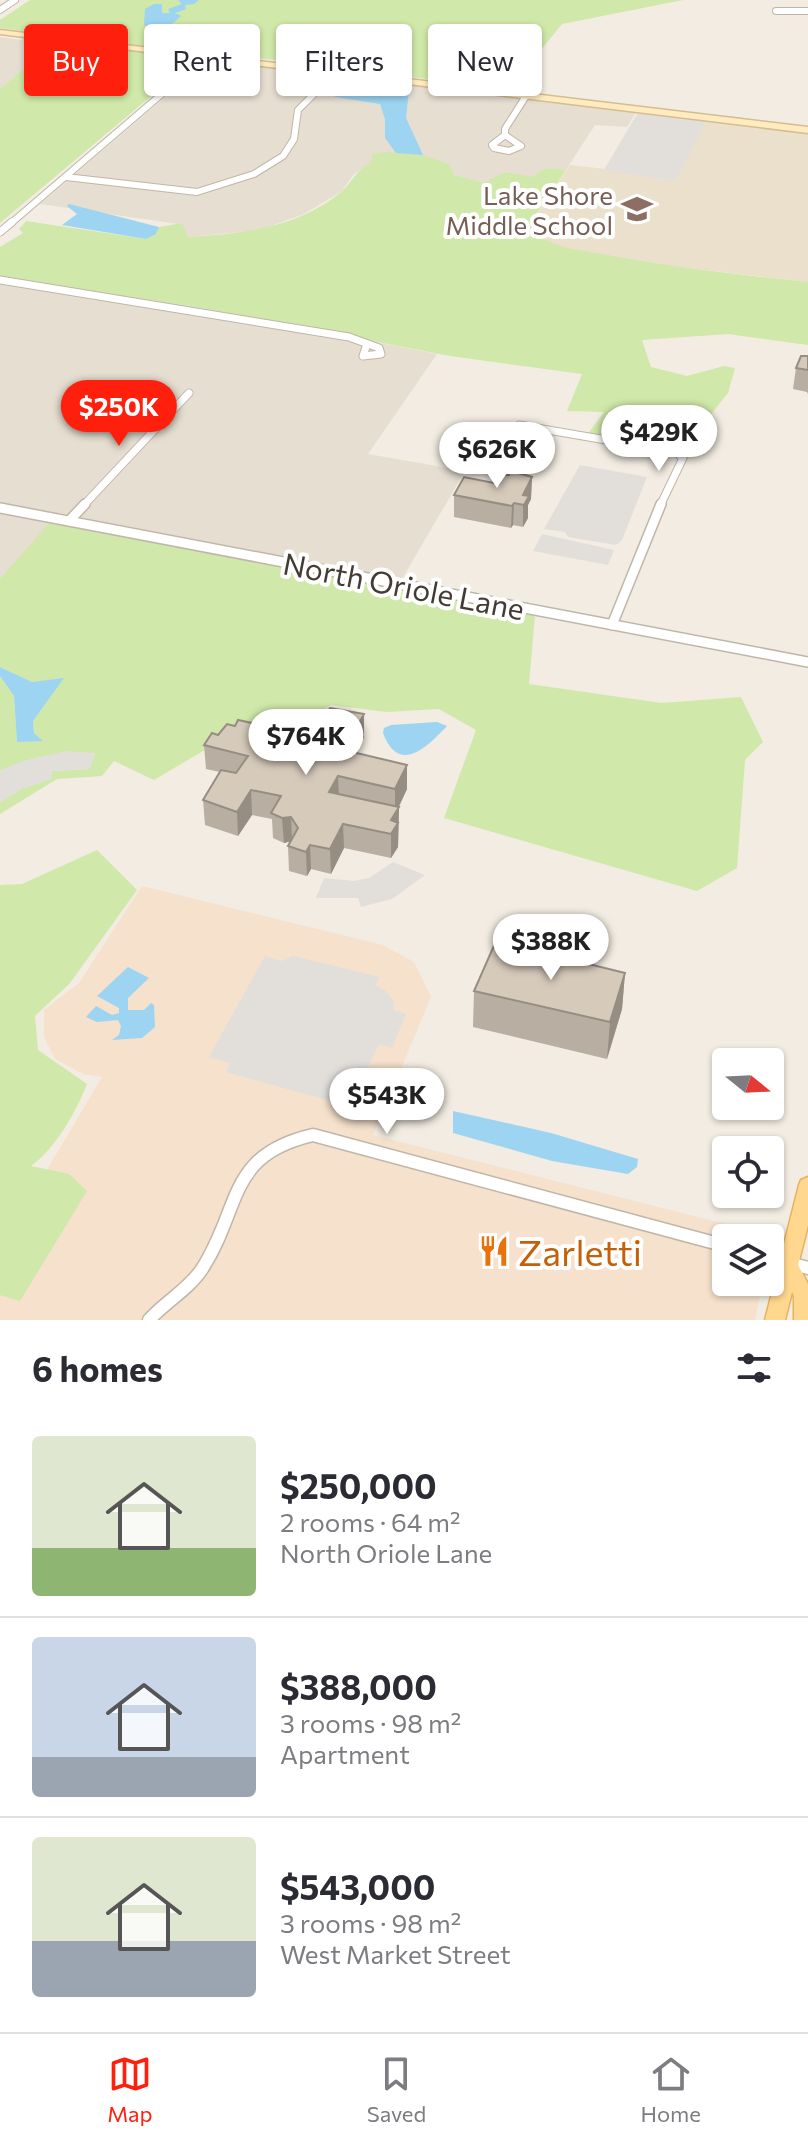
<!DOCTYPE html>
<meta charset="utf-8">
<style>
:root{--surface:#fff;--page:#f2f2f3;--text:#2b2b33;--muted:#7c7c81;--line:#e1e1e2;--accent:#fe200d}
body{margin:0;font-family:Commissioner,sans-serif;background:var(--page);color:var(--text);height:100vh;display:flex;flex-direction:column;font-size:30px;white-space:nowrap}
*{box-sizing:border-box;margin:0}
p{font-size:26px;color:var(--muted)}
.icon{flex:none;width:44px;height:44px;fill:none;stroke:currentColor;stroke-width:2;stroke-linecap:round;stroke-linejoin:round}
.map{position:relative;height:1320px;overflow:hidden}
.drawer{display:flex;flex-direction:column;background:var(--surface);flex:1}
.drawer>*{flex:none}
.top-card{position:absolute;left:24px;top:24px;width:760px;height:72px;display:flex;gap:16px}
.needle{width:52px;rotate:108deg}
.fabs{position:absolute;left:712px;top:1048px;display:grid;gap:16px}
.fabs a{display:grid;place-items:center;width:72px;height:72px;border-radius:8px;background:var(--surface);box-shadow:0 2px 6px #0004;font-size:40px}
.price{position:absolute;translate:-50% -68px;padding:0 18px;border-radius:28px;background:#fff;color:#222;font-size:26px;line-height:52px;filter:drop-shadow(0 2px 4px #0008)}
.price::after{content:'';position:absolute;left:50%;top:48px;width:24px;height:18px;margin-left:-12px;background:inherit;clip-path:polygon(0 0,100% 0,50% 100%)}
.price.active{background:var(--accent);color:#fff}
ul{padding:0;list-style:none}
li{display:flex;align-items:center;gap:24px;height:200px;padding:0 32px}
li+li{border-top:2px solid var(--line)}
li span{display:grid;place-items:center;flex:none;width:224px;height:160px;border-radius:8px;color:#555}
li>.icon{margin-inline-start:auto}
span .icon{width:96px;height:96px;fill:#fffc;stroke-width:1}
li b{font-size:34px}
h2{display:flex;justify-content:space-between;align-items:center;height:96px;padding:0 32px;font-size:34px}
.pill{padding:0 28px;border-radius:8px;background:var(--surface);box-shadow:0 2px 6px #0004;font-size:28px;line-height:72px}
.pill.active{background:var(--accent);color:#fff}
.menu{display:flex;justify-content:space-around;align-items:center;height:112px;border-top:2px solid var(--line);background:var(--surface);font-size:22px;color:var(--muted)}
.menu a{display:grid;justify-items:center;gap:4px}
.menu .active{color:var(--accent)}
.map>svg:first-child{display:block}
.residential{fill:#e6ded0}
.commercial{fill:#f5e1cc}
.education{fill:#ebe0cc}
.green{fill:#d0e8a9}
.parking{fill:#e2dfdb}
.water{fill:#9cd4f1}
.lines{fill:none;stroke-linecap:round;stroke-linejoin:round}
.street-far3-casing{stroke:#c0b6a8;stroke-width:8}
.street-far2-casing{stroke:#c0b6a8;stroke-width:9}
.street-far1-casing{stroke:#c0b6a8;stroke-width:12}
.street-casing{stroke:#c0b6a8;stroke-width:15}
.secondary-casing{stroke:#d3bd91;stroke-width:3}
.primary-casing{stroke:#e5b35d;stroke-width:3}
.street-far3{stroke:#fff;stroke-width:6}
.street-far2{stroke:#fff;stroke-width:7}
.street-far1{stroke:#fff;stroke-width:9}
.street{stroke:#fff;stroke-width:12}
.secondary{fill:#ffebbf;fill-rule:evenodd}
.primary{fill:#ffd78e;fill-rule:evenodd}
.wall{fill:#b8aea1}
.shaded-wall{fill:#968d83}
.building{fill:#d6cabb;stroke:#968d83;stroke-width:2}
.labels{text-anchor:middle;dominant-baseline:central;stroke-width:8;stroke-linejoin:round;paint-order:stroke}
.far-education-label{font-size:26px;fill:#785e54;stroke:#fff;text-anchor:end}
.street-label{font-size:30px;fill:#433c33;stroke:#fff}
.near-food-label{font-size:36px;fill:#c56008;stroke:#fff;text-anchor:start}
</style>
<div class="map">
<svg width="808" height="1320" viewBox="0 0 808 1320">
<rect width="100%" height="100%" fill="#f2ece2"/>
<!-- residential -->
<g class="residential">
<path d="M0,37L22,40L31,63L0,89Z"/>
<path d="M209,60L636,112L627,127L595,125L566,170L546,168L532,178L505,172L484,184L454,175L372,162L353,175L342,191L304,214L260,230L188,237L178,224L40,204Z"/>
<path d="M0,277L202,308L437,354L368,454L465,471L402,579L59,513L0,580Z"/>
</g>
<!-- commercial -->
<path class="commercial" d="M142,886L383,945L414,962L431,997L373,1135L773,1236L770,1248V1238H726V1282H763L755,1320H0V1249L102,1077L83,1074L55,1059L44,1037V1010L79,983Z"/>
<!-- education -->
<path class="education" d="M640,110L808,130V282L628,261L548,244L527,229L570,165L605,169Z"/>
<!-- green -->
<g class="green">
<path d="M30,0H683L562,24L509,89L210,52L193,61L0,223V89L31,63L22,40L31,32L0,28V20Z"/>
<path d="M386,152L423,155L449,164L454,175L484,183L505,172L532,177L546,168L566,170L527,228C551,249 582,250 613,256C677,268 743,275 808,282V345L728,334L642,340L651,367L687,376L724,366L735,368L728,393L683,449L587,435L604,412L567,411L582,374L450,356L202,308L0,277V247L23,233L19,229L26,221L146,239L156,234L159,227L182,223L188,237C241,234 298,228 341,192C352,182 357,170 371,162L373,154Z"/>
<path d="M49,523L535,615L529,684L661,703L741,697L763,742L745,760L737,868L697,891L444,818L476,730L439,709L386,712L331,705L309,719L235,732L154,780L114,761L102,776L57,779L0,814V802L23,788L51,779L52,771L89,769L95,754C62,749 30,758 0,771V676L14,696L17,742L42,740L34,733L33,721L63,679L32,682L0,667V579Z"/>
<path d="M97,850L137,890L70,983L35,1016L38,1050L87,1084C76,1112 55,1149 31,1166L69,1174L87,1191L20,1301L0,1295V885L22,884Z"/>
</g>
<!-- parking -->
<g class="parking">
<path d="M637,114L706,122L675,181L604,170Z"/>
<path d="M580,465L647,477L622,540L616,545L568,537L565,532L544,529Z"/>
<path d="M542,534L614,550L608,565L533,551Z"/>
<path d="M66,751L95,753L90,769L52,771L51,779L23,788L0,802V771L23,761Z"/>
<path d="M393,862L425,875L392,899L361,907L358,898H316L324,878L354,881L369,878Z"/>
<path d="M265,956L282,961L293,956L380,977L375,985L386,991L394,1002L393,1010L406,1014L392,1048L379,1044L365,1073L377,1077L366,1099L348,1094L342,1104L226,1072L230,1063L209,1057Z"/>
</g>
<!-- water -->
<g class="water">
<path d="M178,0H199L194,4L185,5L186,9L175,13L181,16C172,24 162,36 144,25L145,9L154,4H162V13H170L168,9L182,4Z"/>
<path d="M352,82L409,90L406,118L423,155L396,153L385,138V119L380,104L335,97L333,94L337,85Z"/>
<path d="M69,204L159,227L156,234L146,239L62,225L77,214L67,206Z"/>
<path d="M0,667L32,682L64,678L33,721L34,733L43,741L17,742L14,696L0,676Z"/>
<path d="M437,722L447,726C428,746 399,776 383,733L384,728L391,725Z"/>
<path d="M128,967L149,978L128,998V1010H144L151,1003L154,1005L155,1027L142,1038L112,1040L119,1035L121,1026L118,1020L97,1022L86,1017L96,1006L112,1015L119,1013V1008L97,996Z"/>
<path d="M453,1111L551,1133L638,1159L637,1167L628,1174L552,1161L453,1133Z"/>
</g>
<g class="lines">
<defs>
<g id="street-far3">
<path d="M0,10L15,0"/>
<path d="M776,11H808"/>
<path d="M505,135L521,146L509,151L494,148L492,145Z"/>
<path d="M505,135V129L526,96"/>
<path d="M66,177L197,192L254,174L283,156L294,139L298,110L335,73"/>
<path d="M10,224L205,57"/>
</g>
<g id="street-far2">
<path d="M0,232L12,222"/>
<path d="M0,280L349,337L379,348L381,354L363,356L367,344"/>
<path d="M519,425L676,452L683,458L660,506"/>
<path d="M83,506L189,393"/>
</g>
<g id="street-far1">
<path d="M0,508L808,662"/>
<path d="M69,521L85,504"/>
<path d="M612,625L661,504"/>
</g>
<g id="street">
<path d="M770,1258L808,1268"/>
<path d="M149,1320C165,1302 189,1289 202,1269C242,1207 226,1155 313,1135L726,1246"/>
</g>
<path id="secondary" d="M0,30L808,127V133L0,34Z"/>
<path id="primary" d="M808,1177V1225L798,1265L808,1284V1320H794V1296L792,1292L785,1320H765L779,1265L777,1262L781,1256L799,1185L801,1180Z"/>
</defs>
<!-- street-far3 casing -->
<use href="#street-far3" class="street-far3-casing"/>
<!-- street-far2 casing -->
<use href="#street-far2" class="street-far2-casing"/>
<!-- street-far1 casing -->
<use href="#street-far1" class="street-far1-casing"/>
<!-- street casing -->
<use href="#street" class="street-casing"/>
<!-- secondary casing -->
<use href="#secondary" class="secondary-casing"/>
<!-- primary casing -->
<use href="#primary" class="primary-casing"/>
<!-- street-far3 -->
<use href="#street-far3" class="street-far3"/>
<!-- street-far2 -->
<use href="#street-far2" class="street-far2"/>
<!-- street-far1 -->
<use href="#street-far1" class="street-far1"/>
<!-- street -->
<use href="#street" class="street"/>
<!-- secondary -->
<use href="#secondary" class="secondary"/>
<!-- primary -->
<use href="#primary" class="primary"/>
</g>
<!-- wall -->
<g class="wall">
<path d="M808,356V394L807,392L793,389L796,368Z"/>
<path d="M532,477L531,499L528,505V518L523,527L513,525L511,528L454,517V495Z"/>
<path d="M364,714V737L356,753L407,765V789L399,807L398,847L391,858L344,848L331,874L311,869L307,876L289,871L288,846L291,841L284,843L273,838L272,819L252,815L238,836L205,825L203,800L220,772L206,769L204,745L218,735L312,736Z"/>
<path d="M625,973L622,1009L607,1059L473,1027L474,991Z"/>
</g>
<!-- shaded-wall -->
<g class="shaded-wall">
<path d="M532,477L531,499L528,505V518L523,527V495Z"/>
<path d="M514,503L513,525L511,528L512,506Z"/>
<path d="M364,714V737L344,774V750Z"/>
<path d="M407,765V789L395,814V789Z"/>
<path d="M338,776L339,800L329,792Z"/>
<path d="M251,790L252,815L238,836L237,812Z"/>
<path d="M399,807L398,847L391,858V820Z"/>
<path d="M291,817L292,841L284,843L282,818Z"/>
<path d="M343,824L344,848L331,874L330,849Z"/>
<path d="M310,845L311,869L307,876L306,852Z"/>
<path d="M625,973L622,1009L607,1059L610,1022Z"/>
</g>
<!-- building -->
<g class="building">
<path d="M801,356H808V370L796,368Z"/>
<path d="M511,471L532,477L523,495L529,496L524,505L514,503L512,506L454,495L464,477L499,484L504,475H509Z"/>
<path d="M330,708L364,714L344,750L407,765L395,789L338,776L329,792L399,807L391,820L398,823L391,834L343,824L330,849L310,845L306,852L288,846L298,828L291,817L282,818L271,813L281,796L251,790L237,812L203,800L221,770L236,773L248,756L204,745L212,733L218,735L227,724L235,726L238,720L312,736Z"/>
<path d="M496,941L625,973L610,1022L474,991Z"/>
</g>
<!-- icons -->
<defs>
<symbol id="school-bare" viewBox="-9 -9 18 18"><path d="M0-5L7-2L0 1L-7-2ZM-4 1L0 2.5L4 1V4Q0 6-4 4Z" fill="#8d6e63" stroke="#fff" stroke-width="2.5" paint-order="stroke"/></symbol>
<symbol id="restaurant-bare" viewBox="-9 -9 18 18"><path d="M-5-6h1v4h1v-4h1v4h1v-4h1v5L-1.5 .5V6h-2V.5L-5-1ZM5-6V6H3V1.5H1.5Q1.5-4 5-6Z" fill="#e8710a" stroke="#fff" stroke-width="2.5" paint-order="stroke"/></symbol>
</defs>
<g fill-rule="evenodd">
<use href="#school-bare" x="615" y="187" width="44" height="44"/>
<use href="#restaurant-bare" x="472" y="1229" width="44" height="44"/>
</g>
<g class="labels">
<!-- far-education labels -->
<g class="far-education-label">
<text x="613" y="194">Lake Shore<tspan x="613" dy="30">Middle School</tspan></text>
</g>
<!-- street labels -->
<g class="street-label">
<text transform="translate(404 585) rotate(11)">North Oriole Lane</text>
</g>
<!-- near-food labels -->
<g class="near-food-label">
<text x="518" y="1251">Zarletti</text>
</g>
</g>
</svg>
<div class="fabs">
<a><svg class="needle" viewBox="-14 -14 28 28"><path d="M0-13l5 13h-10z" fill="#e53935"/><path d="M0 13l5-13h-10z" fill="#7c7c81"/></svg></a>
<a><svg class="icon" aria-label="locate" viewBox="0 0 24 24"><circle cx="12" cy="12" r="6"/><path d="M12 2v4M12 18v4M2 12h4M18 12h4"/></svg></a>
<a><svg class="icon" aria-label="layers" viewBox="0 0 24 24"><path d="M12 4l9 5-9 5-9-5zM3 14l9 5 9-5"/></svg></a>
</div>
<b class="price active" style="left:119px;top:448px">$250K</b>
<b class="price" style="left:659px;top:473px">$429K</b>
<b class="price" style="left:497px;top:490px">$626K</b>
<b class="price" style="left:306px;top:777px">$764K</b>
<b class="price" style="left:551px;top:982px">$388K</b>
<b class="price" style="left:387px;top:1136px">$543K</b>
<div class="top-card">
<a class="pill active">Buy</a>
<a class="pill">Rent</a>
<a class="pill">Filters</a>
<a class="pill">New</a>
</div>
</div>
<section class="drawer">
<h2>6 homes<svg class="icon" aria-label="filters" viewBox="0 0 24 24"><path d="M4 7h16M4 17h16"/><circle cx="9" cy="7" r="2"/><circle cx="15" cy="17" r="2"/></svg></h2>
<ul>
<li><span style="background:linear-gradient(#dfe7d0 70%,#8fb573 0)"><svg class="icon" aria-label="home" viewBox="0 0 24 24"><path d="M3 11l9-7 9 7M6 9v11h12V9"/></svg></span><div><b>$250,000</b><p>2 rooms · 64 m²</p><p>North Oriole Lane</p></div></li>
<li><span style="background:linear-gradient(#c9d6e8 75%,#9aa5b1 0)"><svg class="icon" aria-label="home" viewBox="0 0 24 24"><path d="M3 11l9-7 9 7M6 9v11h12V9"/></svg></span><div><b>$388,000</b><p>3 rooms · 98 m²</p><p>Apartment</p></div></li>
<li><span style="background:linear-gradient(#dfe7d0 65%,#9aa5b1 0)"><svg class="icon" aria-label="home" viewBox="0 0 24 24"><path d="M3 11l9-7 9 7M6 9v11h12V9"/></svg></span><div><b>$543,000</b><p>3 rooms · 98 m²</p><p>West Market Street</p></div></li>
</ul>
</section>
<nav class="menu">
<a class="active"><svg class="icon" aria-label="map" viewBox="0 0 24 24"><path d="M3 6l6-2 6 2 6-2v14l-6 2-6-2-6 2zM9 4v14M15 6v14"/></svg>Map</a>
<a><svg class="icon" aria-label="saved" viewBox="0 0 24 24"><path d="M7 4h10v16l-5-4-5 4z"/></svg>Saved</a>
<a><svg class="icon" aria-label="home" viewBox="0 0 24 24"><path d="M3 11l9-7 9 7M6 9v11h12V9"/></svg>Home</a>
</nav>
